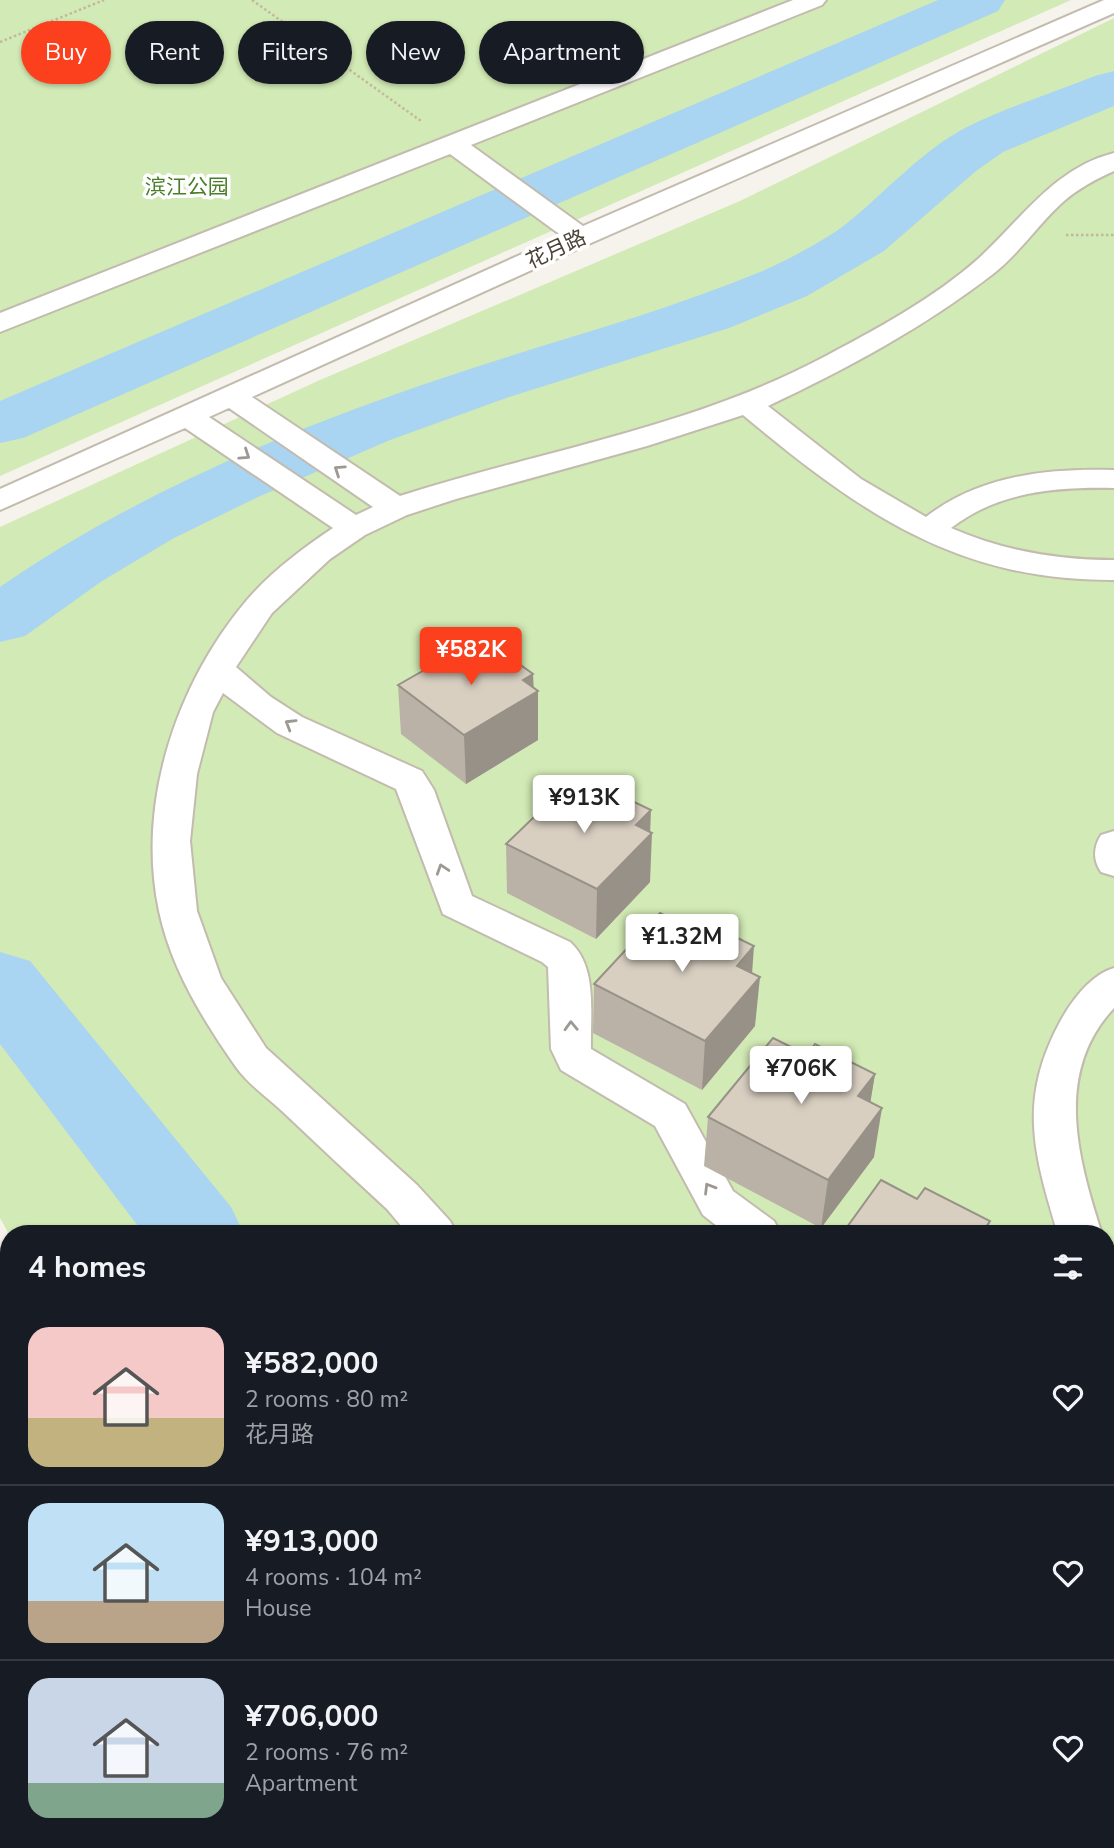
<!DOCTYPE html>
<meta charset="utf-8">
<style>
:root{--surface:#171b24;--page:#242831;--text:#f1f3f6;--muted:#9ea1a6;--line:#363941;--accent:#fc3f1d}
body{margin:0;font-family:"Nunito Sans","Noto Sans SC",sans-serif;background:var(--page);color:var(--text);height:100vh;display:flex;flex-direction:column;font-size:26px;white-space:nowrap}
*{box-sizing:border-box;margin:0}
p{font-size:23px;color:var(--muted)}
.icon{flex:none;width:38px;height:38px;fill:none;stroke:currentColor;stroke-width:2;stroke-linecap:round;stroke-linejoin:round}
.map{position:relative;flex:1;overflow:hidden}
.sheet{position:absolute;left:0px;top:1225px;width:1115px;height:623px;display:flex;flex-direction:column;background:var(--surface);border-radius:28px 28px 0 0;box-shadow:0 2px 5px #0004}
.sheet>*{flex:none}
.banner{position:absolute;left:21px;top:21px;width:700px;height:63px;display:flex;gap:14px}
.price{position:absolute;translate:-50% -60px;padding:0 16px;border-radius:7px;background:#fff;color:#222;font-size:23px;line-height:46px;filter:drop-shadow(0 2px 4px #0008)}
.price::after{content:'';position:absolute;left:50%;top:42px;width:21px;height:16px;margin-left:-10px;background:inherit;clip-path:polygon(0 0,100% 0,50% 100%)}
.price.current{background:var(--accent);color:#fff}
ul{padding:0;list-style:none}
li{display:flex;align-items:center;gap:21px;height:175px;padding:0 28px}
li+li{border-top:2px solid var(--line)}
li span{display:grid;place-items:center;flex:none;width:196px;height:140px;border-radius:21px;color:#555}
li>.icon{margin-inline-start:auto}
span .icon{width:84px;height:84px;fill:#fffc;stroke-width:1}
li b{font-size:30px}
h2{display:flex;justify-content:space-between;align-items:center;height:84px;padding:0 28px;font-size:30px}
.tag{padding:0 24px;border-radius:32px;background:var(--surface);box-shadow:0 2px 5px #0004;font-size:24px;line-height:63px}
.tag.current{background:var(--accent);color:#fff}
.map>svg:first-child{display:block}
.green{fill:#d2eab5}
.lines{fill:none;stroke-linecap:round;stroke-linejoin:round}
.river{fill:#a9d4f2;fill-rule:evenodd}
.minor-casing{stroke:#c2bbae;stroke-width:4}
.path{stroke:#c4b79f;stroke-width:2.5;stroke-dasharray:2.5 2.5;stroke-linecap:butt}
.minor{fill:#fff;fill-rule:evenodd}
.wall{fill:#bab2a6}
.shaded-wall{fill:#979187}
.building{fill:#d8cfc1;stroke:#979187;stroke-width:2}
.oneway{stroke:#9c9892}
.labels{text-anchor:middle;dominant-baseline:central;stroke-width:7;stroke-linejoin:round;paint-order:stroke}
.far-park-label{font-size:21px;fill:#4a7f2a;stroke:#fff}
.far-street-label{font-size:21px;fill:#4b4439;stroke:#fff}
</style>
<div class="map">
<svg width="1114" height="1848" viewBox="0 0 1114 1848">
<rect width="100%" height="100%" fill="#f6f3ec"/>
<!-- green -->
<g class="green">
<path d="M0,0H1071L0,476Z"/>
<path d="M1114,18V1848H370L365,1839H1106V1234H9L0,1218V527L320,380L740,201Z"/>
</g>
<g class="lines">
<!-- river -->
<g class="river">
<path d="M938,0H1005L998,11L23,438L0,443V401Z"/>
<path d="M1114,71V106L1003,152L976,171L884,251L807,296L729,328L509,397L390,440L258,497L174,538L102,581L25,636L0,642V587C141,490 302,424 464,371C563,338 664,312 760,272C784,262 826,240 846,224C885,193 920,152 965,128C1006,107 1053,93 1095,76Z"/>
<path d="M0,952L30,961L231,1207L244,1234H144L0,1044Z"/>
<path d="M518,1839H635L638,1848H522Z"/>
</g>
<defs>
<g id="minor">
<path d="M793,0H826L822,5L471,145L583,226L1104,0H1114V13L591,243L252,397L400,496C540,451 690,428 822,358C875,330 933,299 978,259C1021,220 1054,168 1114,153V171C1096,179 1079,188 1064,201C1039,223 1020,253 993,274C923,328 848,368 768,406L861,479L926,517C980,475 1049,468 1114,470V488C1056,487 999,491 951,528C1004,551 1057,560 1114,560V580C956,581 860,512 743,415L647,446L456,499L407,515L365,535L330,559L272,613L236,667L271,697L302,717L422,771L434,790L472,896L570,942C598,967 590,1014 591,1049L685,1104L733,1191L774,1221L781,1234H727L703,1215L655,1126L561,1070L551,1049L548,967L542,962L443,914L396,789L277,733L223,693L213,712L197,774L190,841L197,911L221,978L266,1048L417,1185L450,1221L457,1234H408L387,1209C352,1177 317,1144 282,1111C267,1097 248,1084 236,1067C203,1020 171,968 159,911C136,802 177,683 247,600C271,572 303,548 333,528L185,428L0,510V489L562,236L450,154L0,332V313ZM229,408L373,507L356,515L209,417Z"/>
<path d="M1114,831V876L1101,872C1093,860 1093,848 1101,835Z"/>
<path d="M1114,968V1008C1053,1073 1078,1159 1102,1234H1058C1033,1152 1018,1099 1061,1020C1073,999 1091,975 1114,968Z"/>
<path d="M1106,1286L1114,1289V1370L1106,1368Z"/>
<path d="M0,1351L9,1354V1407L0,1404Z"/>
<path d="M1114,1465V1534L1106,1537V1468Z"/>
<path d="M231,1839H285L289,1848H235Z"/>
<path d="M684,1839H754L750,1848H680Z"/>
<path d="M785,1839H890L894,1848H781Z"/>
</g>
</defs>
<!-- minor casing -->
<use href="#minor" class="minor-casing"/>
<!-- path -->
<g class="path">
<path d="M252,0L421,121"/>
<path d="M0,42L104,0"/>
<path d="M1066,235H1114"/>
</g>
<!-- minor -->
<use href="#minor" class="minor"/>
</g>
<!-- wall -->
<g class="wall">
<path d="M486,653L533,674V688L538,740L466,784L401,734L398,685Z"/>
<path d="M650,832V882L596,939L507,893L506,844Z"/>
<path d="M691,929L752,973L755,1026L702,1090L593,1033L594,984Z"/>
<path d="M807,1055L875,1074L870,1102L874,1157L821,1228L704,1166L708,1117Z"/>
</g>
<!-- shaded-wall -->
<g class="shaded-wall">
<path d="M533,674L534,694L538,691V740L466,784L464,735L523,680Z"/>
<path d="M651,810L650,835L652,833L650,882L596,939L597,889L636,825Z"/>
<path d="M754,946L751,988L760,977L755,1026L702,1090L705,1041L737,966Z"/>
<path d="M875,1074L867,1123L858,1096Z"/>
<path d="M882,1108L874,1157L821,1228L828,1180Z"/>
<path d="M990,1221L987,1234H981Z"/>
</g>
<!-- building -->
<g class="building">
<path d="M472,643L486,653L497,648L533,674L523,680L538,691L464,735L398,685Z"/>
<path d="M603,787L651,810L636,825L652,833L597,889L506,844L563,789L588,802Z"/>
<path d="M660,913L691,929L699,919L754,946L737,966L760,977L705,1041L594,984Z"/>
<path d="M773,1038L807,1055L815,1044L875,1074L858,1096L882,1108L828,1180L708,1117Z"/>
<path d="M881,1180L917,1199L925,1188L990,1221L981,1234H842Z"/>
</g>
<!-- one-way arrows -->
<defs><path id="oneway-chevron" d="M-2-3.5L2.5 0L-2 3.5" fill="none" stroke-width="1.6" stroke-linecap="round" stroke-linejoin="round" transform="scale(1.75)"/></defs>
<g class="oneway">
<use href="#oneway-chevron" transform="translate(245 455) rotate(34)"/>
<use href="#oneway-chevron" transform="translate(339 470) rotate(-146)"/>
<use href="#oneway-chevron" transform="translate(290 724) rotate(-149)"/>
<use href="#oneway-chevron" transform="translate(442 869) rotate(-108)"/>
<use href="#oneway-chevron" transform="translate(571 1026) rotate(-92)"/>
<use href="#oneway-chevron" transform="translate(709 1188) rotate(-121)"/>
</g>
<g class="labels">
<!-- far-park labels -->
<g class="far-park-label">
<text x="187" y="187">滨江公园</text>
</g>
<!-- far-street labels -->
<g class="far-street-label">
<text transform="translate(556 249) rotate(-25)">花月路</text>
</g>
</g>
</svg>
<b class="price current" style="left:471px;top:687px">¥582K</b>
<b class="price" style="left:584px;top:835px">¥913K</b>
<b class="price" style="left:682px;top:974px">¥1.32M</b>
<b class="price" style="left:801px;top:1106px">¥706K</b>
<div class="banner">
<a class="tag current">Buy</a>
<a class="tag">Rent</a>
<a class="tag">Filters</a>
<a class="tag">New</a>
<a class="tag">Apartment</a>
</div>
<section class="sheet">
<h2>4 homes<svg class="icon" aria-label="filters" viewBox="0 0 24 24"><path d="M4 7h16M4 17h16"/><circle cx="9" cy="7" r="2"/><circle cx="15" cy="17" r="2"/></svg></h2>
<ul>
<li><span style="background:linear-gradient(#f6c9c9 65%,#c2b280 0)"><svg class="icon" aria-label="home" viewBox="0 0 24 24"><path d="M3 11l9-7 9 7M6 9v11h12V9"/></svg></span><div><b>¥582,000</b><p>2 rooms · 80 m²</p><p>花月路</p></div><svg class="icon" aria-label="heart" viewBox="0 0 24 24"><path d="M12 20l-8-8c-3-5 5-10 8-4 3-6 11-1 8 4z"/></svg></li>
<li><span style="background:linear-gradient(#bfe0f5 70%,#b9a48a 0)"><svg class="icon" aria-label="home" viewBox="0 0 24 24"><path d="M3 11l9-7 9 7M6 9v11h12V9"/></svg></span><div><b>¥913,000</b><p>4 rooms · 104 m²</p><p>House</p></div><svg class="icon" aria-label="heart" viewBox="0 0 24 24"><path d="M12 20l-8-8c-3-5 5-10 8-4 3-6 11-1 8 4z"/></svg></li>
<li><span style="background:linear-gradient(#c9d6e8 75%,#7fa58c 0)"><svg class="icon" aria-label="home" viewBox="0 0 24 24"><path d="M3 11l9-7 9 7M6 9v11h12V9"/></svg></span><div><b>¥706,000</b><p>2 rooms · 76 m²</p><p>Apartment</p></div><svg class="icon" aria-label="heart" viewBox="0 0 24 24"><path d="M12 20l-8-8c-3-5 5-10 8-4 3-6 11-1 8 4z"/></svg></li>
</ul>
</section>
</div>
